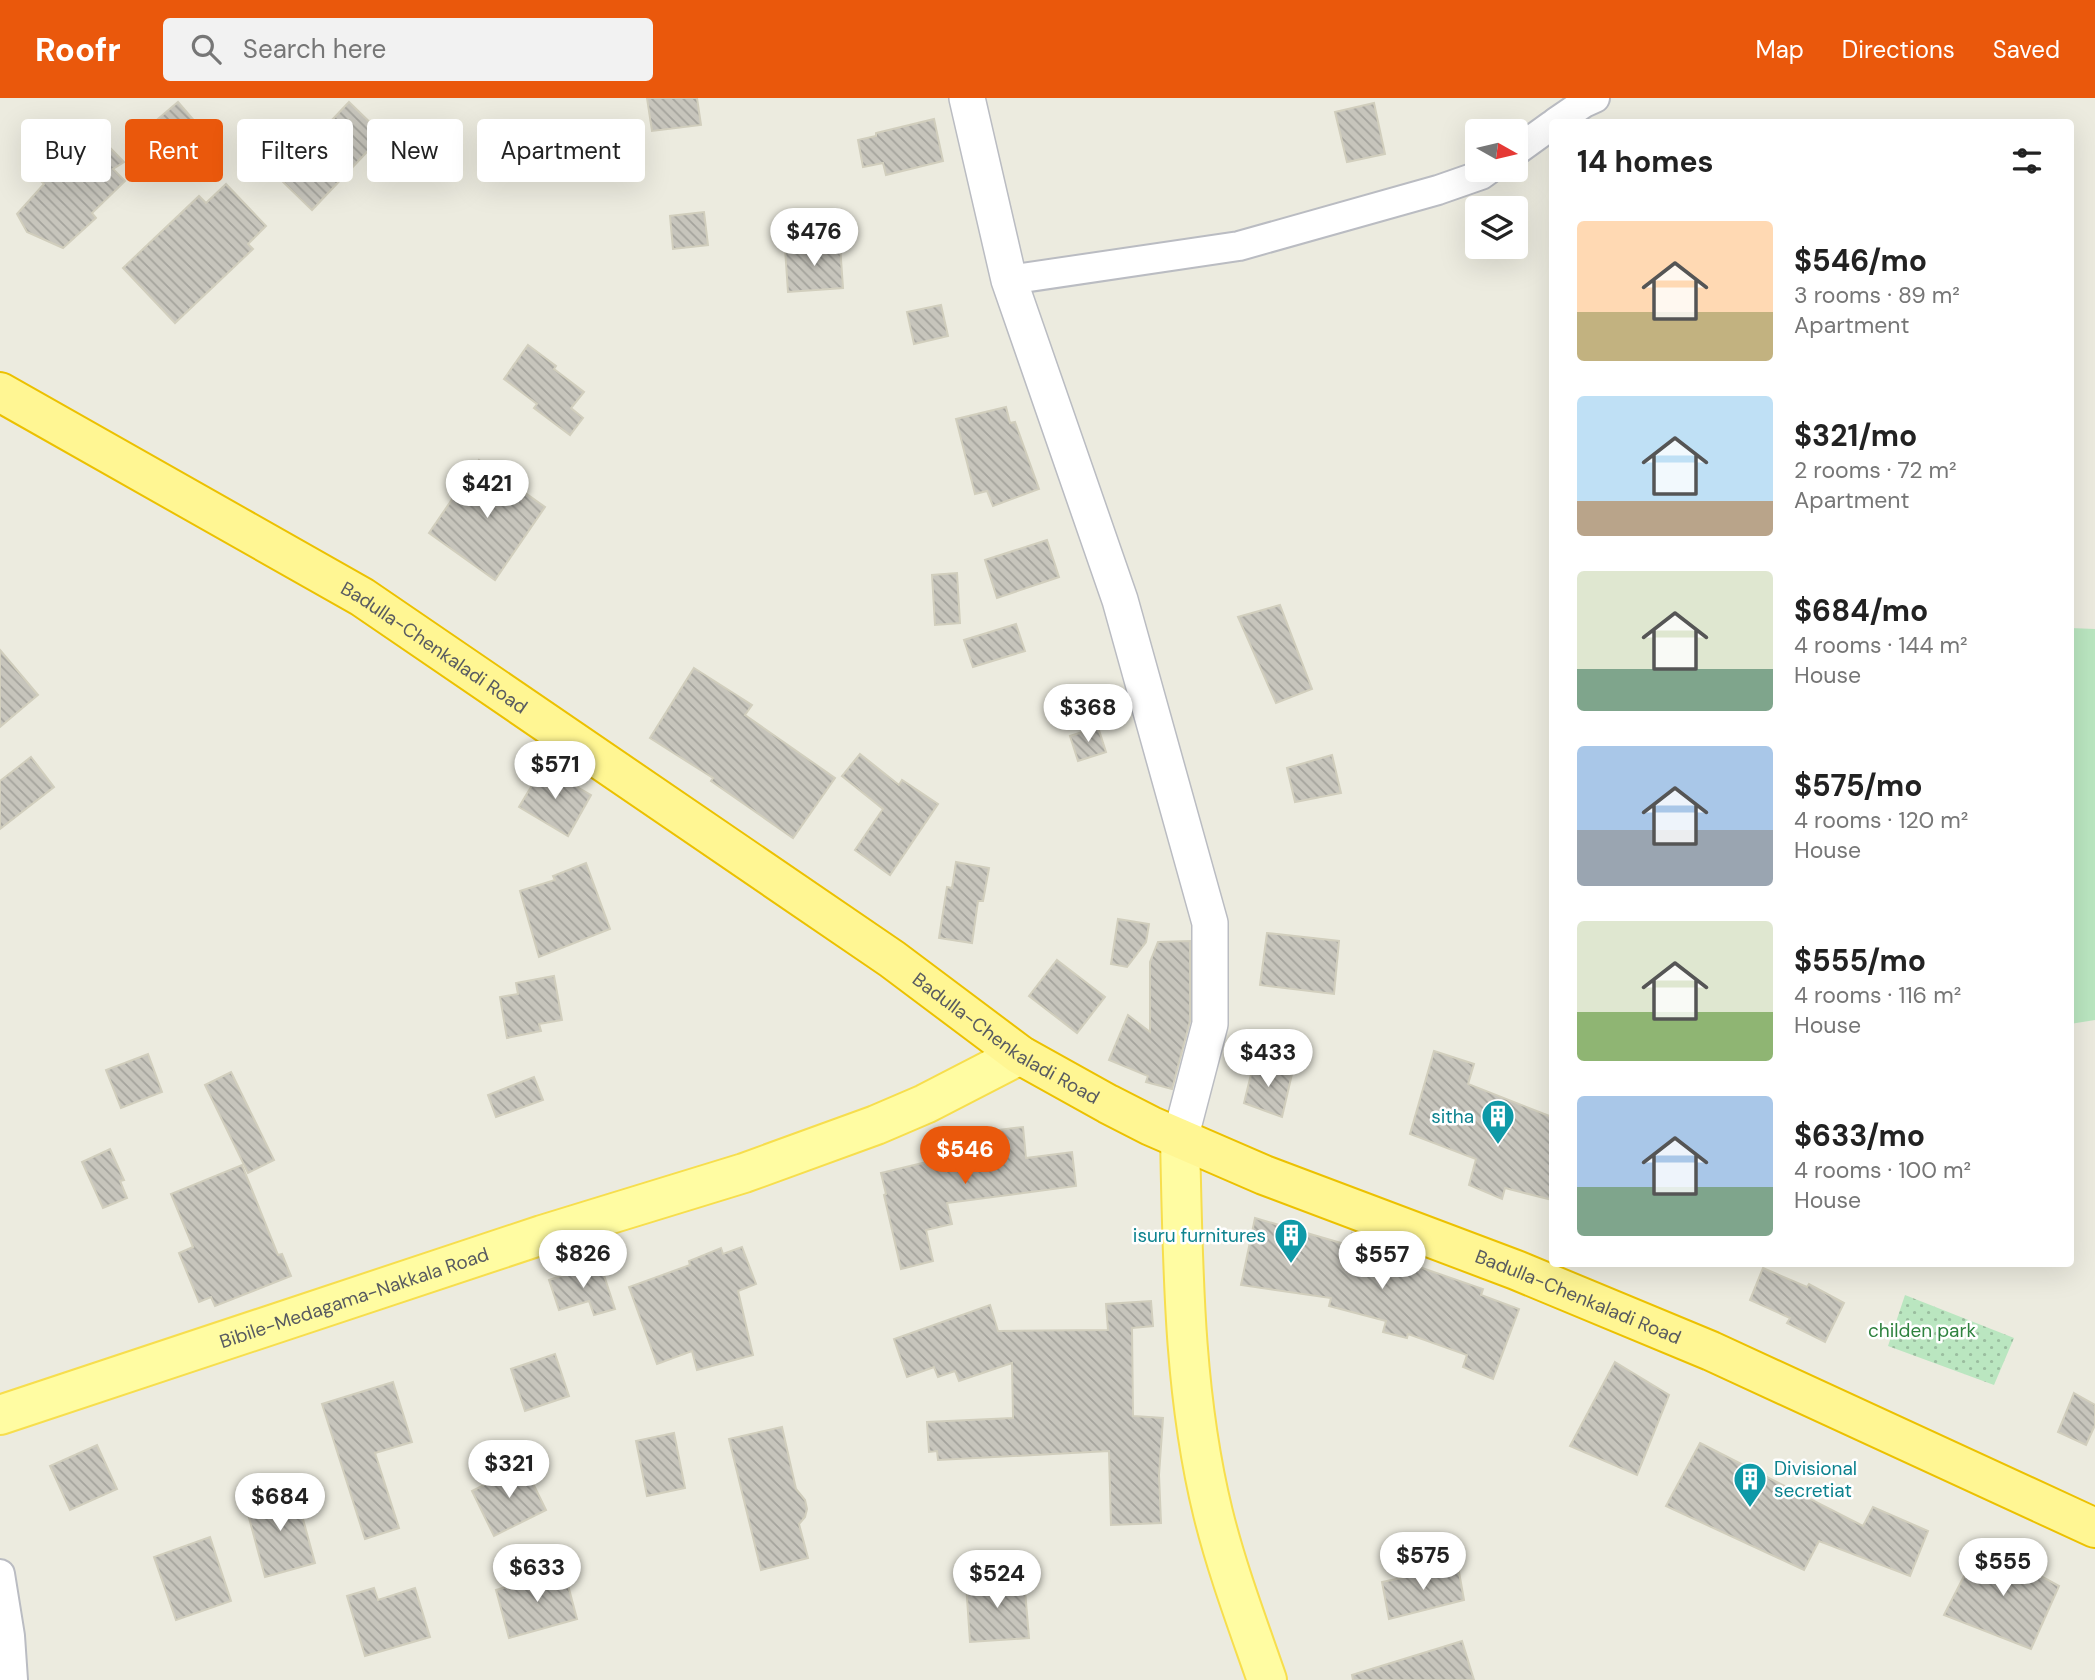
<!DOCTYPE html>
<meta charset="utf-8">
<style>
:root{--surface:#fff;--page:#f2f2f2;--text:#222;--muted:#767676;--accent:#ea580c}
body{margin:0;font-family:"DM Sans",sans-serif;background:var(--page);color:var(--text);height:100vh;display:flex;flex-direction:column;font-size:26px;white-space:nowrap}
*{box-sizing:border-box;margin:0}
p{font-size:23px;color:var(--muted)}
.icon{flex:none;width:38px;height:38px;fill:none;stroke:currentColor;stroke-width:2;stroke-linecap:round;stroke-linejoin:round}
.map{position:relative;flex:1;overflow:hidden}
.details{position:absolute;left:1549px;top:21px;width:525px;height:1148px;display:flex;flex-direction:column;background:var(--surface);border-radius:7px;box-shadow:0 7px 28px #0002}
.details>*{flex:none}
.hud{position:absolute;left:21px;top:21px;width:665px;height:63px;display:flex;gap:14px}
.needle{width:46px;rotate:98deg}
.buttons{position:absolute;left:1465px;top:21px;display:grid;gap:14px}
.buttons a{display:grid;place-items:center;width:63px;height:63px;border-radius:7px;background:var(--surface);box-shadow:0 7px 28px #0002;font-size:35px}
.price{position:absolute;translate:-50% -60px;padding:0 16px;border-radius:24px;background:#fff;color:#222;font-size:23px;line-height:46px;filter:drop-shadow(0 2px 4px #0008)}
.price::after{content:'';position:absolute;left:50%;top:42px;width:21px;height:16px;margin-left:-10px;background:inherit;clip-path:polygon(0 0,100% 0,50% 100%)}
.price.selected{background:var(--accent);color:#fff}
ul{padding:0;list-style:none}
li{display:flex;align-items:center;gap:21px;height:175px;padding:0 28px}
li span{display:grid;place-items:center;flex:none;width:196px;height:140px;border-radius:7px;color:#555}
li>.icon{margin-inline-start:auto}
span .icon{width:84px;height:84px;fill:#fffc;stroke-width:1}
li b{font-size:30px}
h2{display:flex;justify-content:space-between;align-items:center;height:84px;padding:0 28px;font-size:30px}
.chip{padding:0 24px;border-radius:7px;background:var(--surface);box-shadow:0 7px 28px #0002;font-size:24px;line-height:63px}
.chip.selected{background:var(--accent);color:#fff}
header{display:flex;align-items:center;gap:42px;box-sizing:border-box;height:98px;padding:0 35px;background:var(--accent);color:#fff}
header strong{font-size:33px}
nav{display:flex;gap:38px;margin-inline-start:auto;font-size:24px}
.search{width:490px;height:63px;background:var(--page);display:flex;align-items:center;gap:18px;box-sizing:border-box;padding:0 24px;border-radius:7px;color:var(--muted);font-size:26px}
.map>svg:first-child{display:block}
.park{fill:url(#park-dots)}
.pitch{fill:#bae6c0}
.building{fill:url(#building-back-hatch);stroke:#d1cebd;stroke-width:2}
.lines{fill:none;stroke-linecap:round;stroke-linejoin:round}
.minor-casing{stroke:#babcc2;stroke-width:32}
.tertiary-casing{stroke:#babcc2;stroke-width:38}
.primary-casing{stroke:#f7de4d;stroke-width:42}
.trunk-casing{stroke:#ecc100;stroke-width:42}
.minor{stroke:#fff;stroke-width:28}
.tertiary{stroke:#fff;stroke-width:35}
.primary{stroke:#fffca2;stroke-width:38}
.trunk{stroke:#fff693;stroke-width:38}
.labels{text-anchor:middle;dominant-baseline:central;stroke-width:5;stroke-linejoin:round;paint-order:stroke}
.street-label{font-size:19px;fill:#585b61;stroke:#fff}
.culture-label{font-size:19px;fill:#0d838f;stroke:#fff;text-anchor:end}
.park-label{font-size:19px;fill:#2f823f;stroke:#fff}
</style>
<header>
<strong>Roofr</strong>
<div class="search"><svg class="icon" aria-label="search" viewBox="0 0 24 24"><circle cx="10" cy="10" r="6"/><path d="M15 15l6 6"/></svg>Search here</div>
<nav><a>Map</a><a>Directions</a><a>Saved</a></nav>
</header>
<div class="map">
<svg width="2095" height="1582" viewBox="0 0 2095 1582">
<defs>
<pattern id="park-dots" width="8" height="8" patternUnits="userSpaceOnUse" patternTransform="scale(1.75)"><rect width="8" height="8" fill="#bae6c0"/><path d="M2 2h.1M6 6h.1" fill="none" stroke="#9abd9f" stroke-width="1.8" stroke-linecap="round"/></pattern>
<pattern id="building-back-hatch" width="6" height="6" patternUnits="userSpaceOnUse" patternTransform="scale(1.75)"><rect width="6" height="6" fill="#c7c5bc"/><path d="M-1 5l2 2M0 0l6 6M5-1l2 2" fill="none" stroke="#a4a39c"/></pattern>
</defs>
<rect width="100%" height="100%" fill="#ecebdf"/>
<!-- park -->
<path class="park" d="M1905,1197L2014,1240L1994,1287L1888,1248Z"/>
<!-- pitch -->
<path class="pitch" d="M2070,530L2095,531V922L2070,926Z"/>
<!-- building -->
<g class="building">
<path d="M647,0H697L701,27L652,33Z"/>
<path d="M178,4L203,33L177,56L152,26Z"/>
<path d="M349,4L383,37L312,112L278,79Z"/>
<path d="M1374,5L1385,56L1347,64L1335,14Z"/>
<path d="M934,21L943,63L886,77L883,65L863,69L858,42L876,38V35Z"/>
<path d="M88,27L124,64L113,71L125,83L92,115L96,120L63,150L27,134L17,116L44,86L36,78L75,37L77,38Z"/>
<path d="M226,86L266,128L248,146L253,151L175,225L123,170L199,98L206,105Z"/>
<path d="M704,114L708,147L673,151L670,118Z"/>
<path d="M840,147L843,190L788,194L785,150Z"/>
<path d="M941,207L948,238L914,246L907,214Z"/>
<path d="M528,247L556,268L554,271L584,294L571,310L583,320L570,337L534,310L537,306L504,281Z"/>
<path d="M1006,309L1010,325L1015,324L1039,391L993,408L987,393L975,396L956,321Z"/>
<path d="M479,362L545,409L495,482L429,435Z"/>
<path d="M1047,442L1059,479L997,500L985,462Z"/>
<path d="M957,475L960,525L935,527L932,477Z"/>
<path d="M1280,507L1312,591L1276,605L1238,519Z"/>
<path d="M1016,526L1025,553L973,569L964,542Z"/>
<path d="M0,552L38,597L0,629Z"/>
<path d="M694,570L752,607L745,617L835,680L793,740L711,683L713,680L650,640Z"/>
<path d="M1098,629L1106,654L1078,663L1070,638Z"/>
<path d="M860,656L899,687L902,682L938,706L890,777L855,752L883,711L842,678Z"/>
<path d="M1332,657L1341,695L1295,704L1287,670Z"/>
<path d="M31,659L54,689L0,731V683Z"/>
<path d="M543,669L591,697L568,738L519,709Z"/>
<path d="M956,764L989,770L983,803H978L972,845L939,840L947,789L952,790Z"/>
<path d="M586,765L610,831L539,859L520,793L555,782L553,778Z"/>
<path d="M1118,821L1149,826L1146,844L1127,869L1111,866Z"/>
<path d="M1267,835L1339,843L1334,896L1260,887Z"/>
<path d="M1190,843V923L1172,991L1146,984L1148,978L1109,962L1128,917L1150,934V864L1158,844Z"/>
<path d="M1057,862L1105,899L1077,935L1029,898Z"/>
<path d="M554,878L562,922L539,926L541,933L507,940L500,899L518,896L516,885Z"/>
<path d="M1434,953L1474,966L1468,986L1552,1019V1102L1505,1090L1502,1101L1469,1087L1476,1061L1410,1036Z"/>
<path d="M148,956L162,994L121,1010L106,972Z"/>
<path d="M1254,964L1292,976L1282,1019L1244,1005Z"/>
<path d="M231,974L274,1062L248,1075L205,987Z"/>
<path d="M534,979L543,1002L496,1019L488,997Z"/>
<path d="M1023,1029L1026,1060L1072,1054L1076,1088L947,1105L952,1126L926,1132L933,1163L901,1171L884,1097L886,1096L881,1075L968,1054L966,1036Z"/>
<path d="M110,1051L124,1082L120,1083L127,1100L103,1110L82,1064Z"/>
<path d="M242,1067L278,1157L282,1156L291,1178L215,1208L211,1199L199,1204L179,1155L193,1149L171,1096Z"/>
<path d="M1255,1120L1348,1147L1352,1135L1399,1162L1483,1191L1481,1197L1519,1211L1493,1281L1463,1269L1467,1257L1408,1236L1407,1240L1383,1234L1386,1223L1329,1208L1331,1200L1241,1187Z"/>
<path d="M742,1149L756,1186L738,1193L753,1257L697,1272L692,1253L657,1266L629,1189L690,1167L689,1163L721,1150L723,1156Z"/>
<path d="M600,1165L615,1211L594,1217L589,1203L559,1212L549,1182Z"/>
<path d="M1763,1170L1807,1189L1809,1186L1844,1205L1825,1244L1787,1225L1790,1220L1750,1202Z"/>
<path d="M1151,1203L1153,1228L1132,1230L1133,1318L1163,1320L1159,1377L1161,1425L1111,1427L1109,1353L938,1362L937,1353L929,1354L927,1324L1013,1320L1012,1265L959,1283L955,1273L938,1279L934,1269L907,1279L894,1241L990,1207L998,1233L1108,1232L1106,1206Z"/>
<path d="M555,1256L569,1298L525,1313L511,1271Z"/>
<path d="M1615,1264L1669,1297L1637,1377L1570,1348Z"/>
<path d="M393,1284L412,1344L375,1355L399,1430L365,1441L322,1306Z"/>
<path d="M2074,1295L2095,1307V1327L2086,1347L2058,1334Z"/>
<path d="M782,1329L796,1391L805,1402L807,1411L805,1419L799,1426L808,1460L761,1472L729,1341Z"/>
<path d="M674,1335L685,1390L647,1398L636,1343Z"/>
<path d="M1700,1345L1863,1428L1873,1409L1928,1433L1910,1478L1819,1443L1804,1472L1666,1408Z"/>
<path d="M97,1347L117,1391L70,1412L50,1368Z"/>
<path d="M524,1367L546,1412L494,1438L472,1393Z"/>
<path d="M295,1392L315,1465L265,1479L245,1405Z"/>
<path d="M210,1439L231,1503L176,1522L154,1459Z"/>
<path d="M1981,1445L2059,1488L2031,1551L1944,1517Z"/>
<path d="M1458,1468L1464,1502L1389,1521L1382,1484Z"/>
<path d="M564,1472L577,1521L509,1540L496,1492Z"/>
<path d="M1024,1480L1029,1540L970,1544L966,1485Z"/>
<path d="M374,1490L378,1502L415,1490L430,1539L365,1558L347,1498Z"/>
<path d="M1462,1543L1474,1582H1353L1352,1577Z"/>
</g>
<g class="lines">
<defs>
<g id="minor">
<path d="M1556,24L1584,5L1595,0"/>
<path d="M1516,53L1552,27"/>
<path d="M1009,182L1239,148L1438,92L1481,77L1488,72"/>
<path d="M0,1476L10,1538L13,1582"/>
</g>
<path id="tertiary" d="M967,0L1009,182L1120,502L1210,825V926L1180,1041"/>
<g id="primary">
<path d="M1180,1041C1183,1166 1183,1293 1213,1415C1227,1472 1248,1527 1267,1582"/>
<path id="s1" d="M0,1317L542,1137L744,1075L876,1027L925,1006L1020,957"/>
</g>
<g id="trunk">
<path id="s2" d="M0,294L362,499L892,861L1020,957L1108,1006L1151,1028L1264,1077L1516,1172L1711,1253L2095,1430"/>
</g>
</defs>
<!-- minor casing -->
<use href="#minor" class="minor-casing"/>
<!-- tertiary casing -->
<use href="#tertiary" class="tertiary-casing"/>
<!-- primary casing -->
<use href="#primary" class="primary-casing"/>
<!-- trunk casing -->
<use href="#trunk" class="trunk-casing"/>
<!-- minor -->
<use href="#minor" class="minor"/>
<!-- tertiary -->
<use href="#tertiary" class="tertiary"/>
<!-- primary -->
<use href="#primary" class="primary"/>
<!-- trunk -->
<use href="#trunk" class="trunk"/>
</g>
<!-- icons -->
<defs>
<symbol id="building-pin" viewBox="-11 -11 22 30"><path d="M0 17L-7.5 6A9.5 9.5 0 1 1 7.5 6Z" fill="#0f9aa8" stroke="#fff"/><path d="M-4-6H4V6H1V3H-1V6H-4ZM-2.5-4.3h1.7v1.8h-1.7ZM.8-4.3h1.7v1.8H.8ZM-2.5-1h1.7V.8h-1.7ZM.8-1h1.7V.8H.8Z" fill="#fff"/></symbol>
</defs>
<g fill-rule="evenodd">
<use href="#building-pin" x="1479" y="999" width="38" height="52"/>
<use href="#building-pin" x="1272" y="1118" width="38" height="52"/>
<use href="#building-pin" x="1731" y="1362" width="38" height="52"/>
</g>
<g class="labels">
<!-- street labels -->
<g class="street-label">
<text stroke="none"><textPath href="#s2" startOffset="504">Badulla-Chenkaladi Road</textPath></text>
<text stroke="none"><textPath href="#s2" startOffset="1197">Badulla-Chenkaladi Road</textPath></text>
<text stroke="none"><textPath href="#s1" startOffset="373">Bibile-Medagama-Nakkala Road</textPath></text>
<text stroke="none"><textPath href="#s2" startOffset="1827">Badulla-Chenkaladi Road</textPath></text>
</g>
<!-- culture labels -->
<g class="culture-label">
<text x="1474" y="1018">sitha</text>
<text x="1266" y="1137">isuru furnitures</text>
<text x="1774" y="1370" text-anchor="start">Divisional<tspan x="1774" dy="22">secretiat</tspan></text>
</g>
<!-- park labels -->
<g class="park-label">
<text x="1922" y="1232">childen park</text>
</g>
</g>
</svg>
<div class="buttons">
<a><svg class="needle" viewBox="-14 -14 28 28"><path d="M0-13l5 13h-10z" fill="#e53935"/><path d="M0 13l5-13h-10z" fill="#767676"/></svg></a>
<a><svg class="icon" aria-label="layers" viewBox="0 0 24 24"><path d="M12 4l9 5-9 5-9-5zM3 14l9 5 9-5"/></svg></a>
</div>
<b class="price" style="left:814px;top:170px">$476</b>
<b class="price" style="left:487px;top:422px">$421</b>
<b class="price" style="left:1088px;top:646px">$368</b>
<b class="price" style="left:555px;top:703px">$571</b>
<b class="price" style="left:1268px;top:991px">$433</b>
<b class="price selected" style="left:965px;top:1088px">$546</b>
<b class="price" style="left:583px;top:1192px">$826</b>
<b class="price" style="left:1382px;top:1193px">$557</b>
<b class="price" style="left:509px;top:1402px">$321</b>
<b class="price" style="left:280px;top:1435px">$684</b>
<b class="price" style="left:1423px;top:1494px">$575</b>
<b class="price" style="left:2003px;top:1500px">$555</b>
<b class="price" style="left:537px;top:1506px">$633</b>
<b class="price" style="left:997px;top:1512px">$524</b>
<div class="hud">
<a class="chip">Buy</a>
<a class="chip selected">Rent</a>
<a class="chip">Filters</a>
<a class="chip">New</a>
<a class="chip">Apartment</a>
</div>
<section class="details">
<h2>14 homes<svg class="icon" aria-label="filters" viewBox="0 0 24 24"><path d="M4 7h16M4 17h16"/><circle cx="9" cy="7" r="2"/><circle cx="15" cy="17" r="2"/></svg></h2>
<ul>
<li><span style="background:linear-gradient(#ffd9b3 65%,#c2b280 0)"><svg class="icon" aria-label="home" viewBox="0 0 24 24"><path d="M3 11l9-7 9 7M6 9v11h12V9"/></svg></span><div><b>$546/mo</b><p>3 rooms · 89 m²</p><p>Apartment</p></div></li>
<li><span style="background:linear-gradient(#bfe0f5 75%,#b9a48a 0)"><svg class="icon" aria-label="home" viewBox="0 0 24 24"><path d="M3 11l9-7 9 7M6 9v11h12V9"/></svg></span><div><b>$321/mo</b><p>2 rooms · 72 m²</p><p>Apartment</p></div></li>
<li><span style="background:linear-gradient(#dfe7d0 70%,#7fa58c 0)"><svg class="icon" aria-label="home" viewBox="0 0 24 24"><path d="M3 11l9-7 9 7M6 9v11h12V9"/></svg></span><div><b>$684/mo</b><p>4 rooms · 144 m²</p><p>House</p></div></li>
<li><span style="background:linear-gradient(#a9c7e8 60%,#9aa5b1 0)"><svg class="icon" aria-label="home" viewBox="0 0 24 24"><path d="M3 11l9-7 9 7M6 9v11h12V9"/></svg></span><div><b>$575/mo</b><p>4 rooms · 120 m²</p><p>House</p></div></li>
<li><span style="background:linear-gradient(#dfe7d0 65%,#8fb573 0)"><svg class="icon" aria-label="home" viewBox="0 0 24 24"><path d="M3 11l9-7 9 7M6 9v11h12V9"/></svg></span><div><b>$555/mo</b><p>4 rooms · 116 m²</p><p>House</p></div></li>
<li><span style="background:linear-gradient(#a9c7e8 65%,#7fa58c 0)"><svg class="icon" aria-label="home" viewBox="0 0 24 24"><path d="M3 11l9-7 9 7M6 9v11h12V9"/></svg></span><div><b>$633/mo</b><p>4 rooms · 100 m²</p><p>House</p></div></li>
</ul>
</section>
</div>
